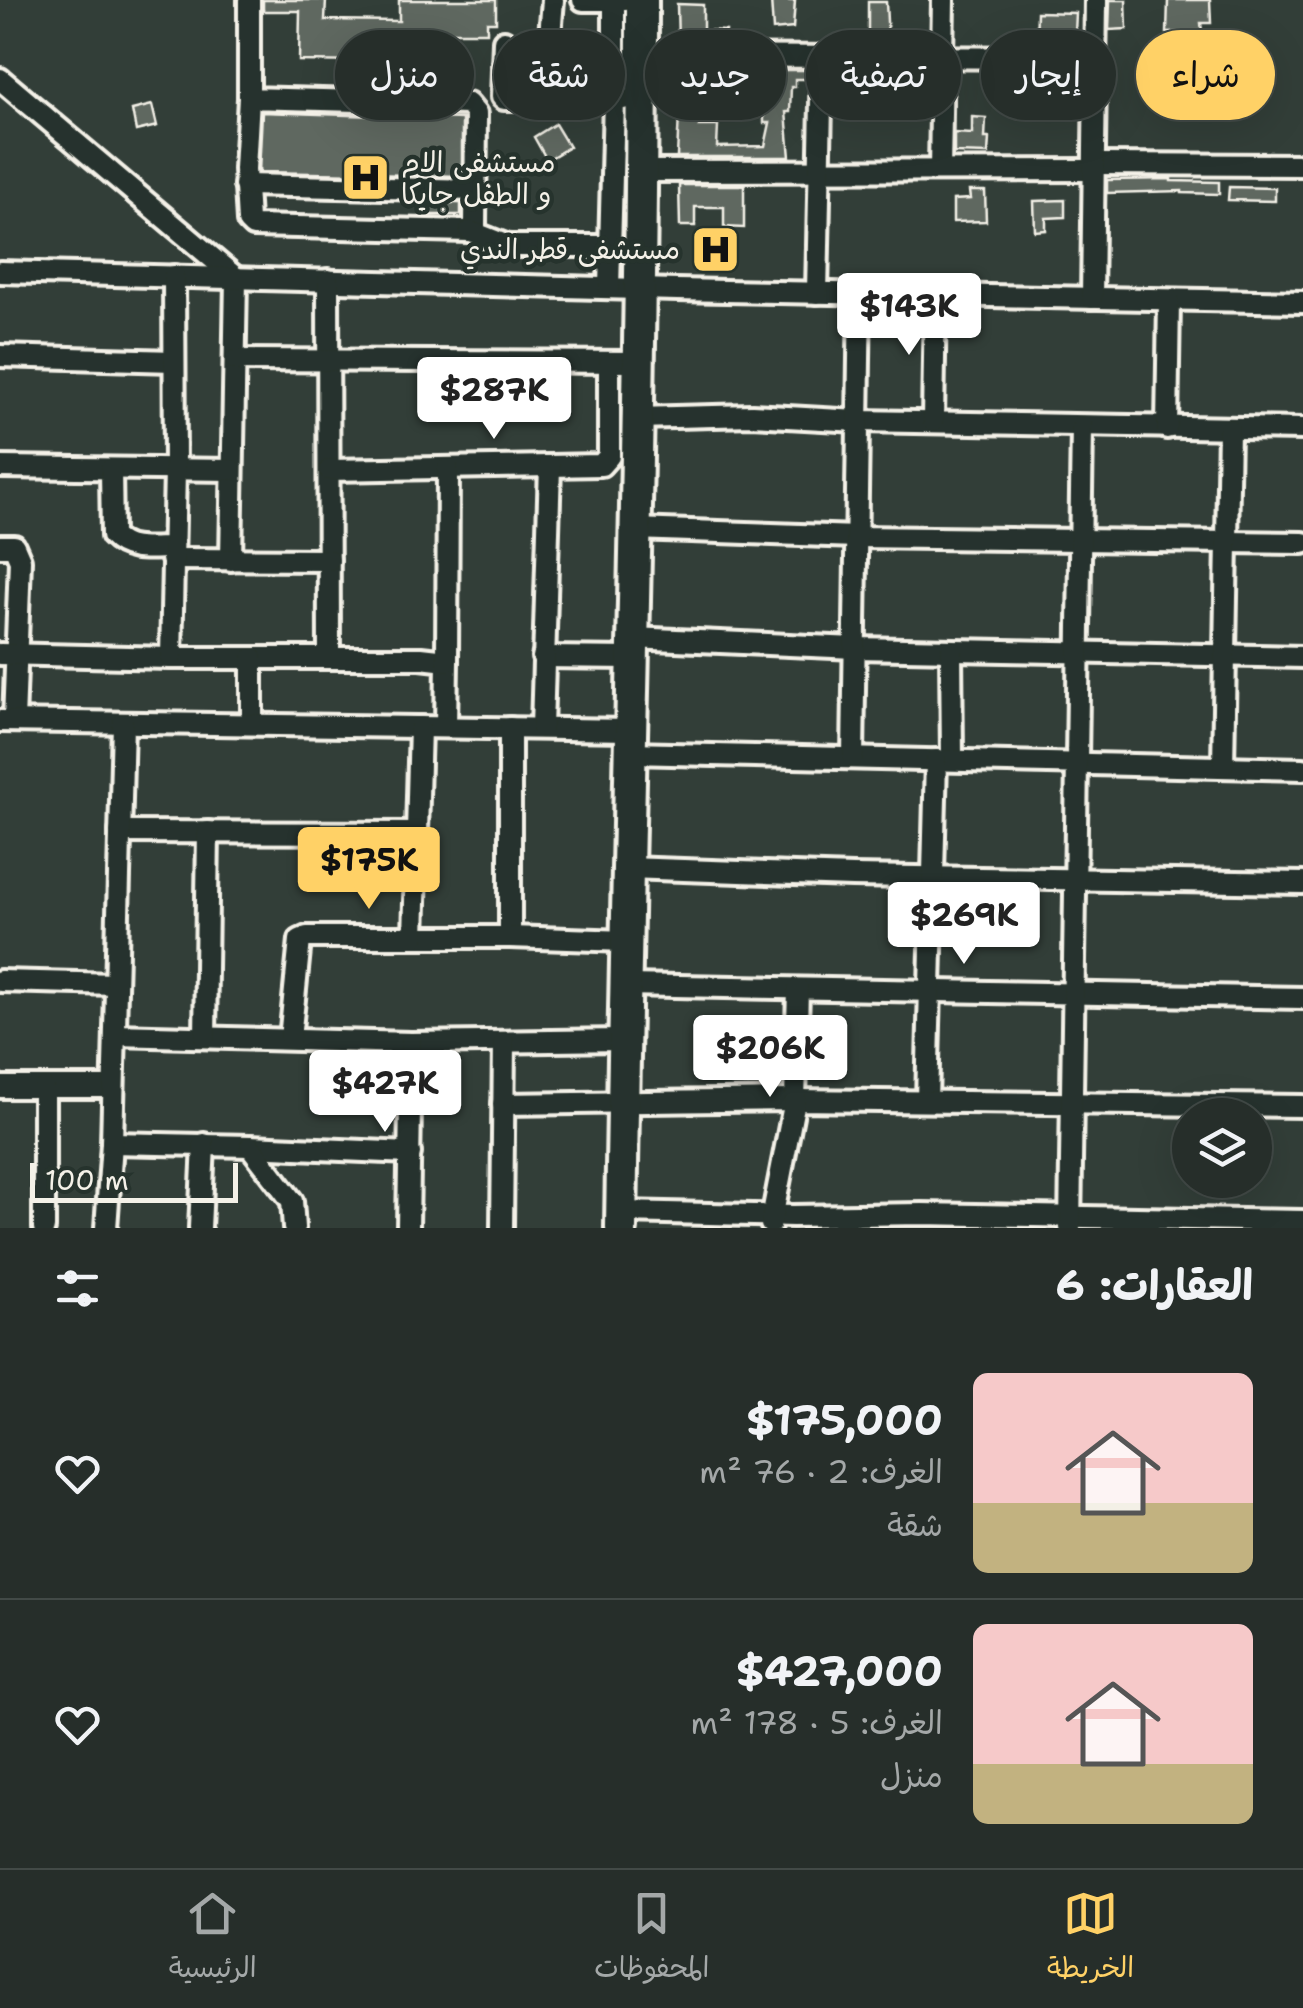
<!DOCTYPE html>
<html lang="ar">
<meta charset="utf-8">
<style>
:root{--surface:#262e2a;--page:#2e3632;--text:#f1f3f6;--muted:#a4a8a8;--line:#424a47;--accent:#ffd166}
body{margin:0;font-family:"Shantell Sans","Playpen Sans Arabic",sans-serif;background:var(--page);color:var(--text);direction:rtl;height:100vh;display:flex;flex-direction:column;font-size:38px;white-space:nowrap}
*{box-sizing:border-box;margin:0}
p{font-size:32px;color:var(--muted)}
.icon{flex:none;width:55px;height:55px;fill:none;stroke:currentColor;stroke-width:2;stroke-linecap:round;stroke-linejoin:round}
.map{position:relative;height:1228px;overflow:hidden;direction:ltr}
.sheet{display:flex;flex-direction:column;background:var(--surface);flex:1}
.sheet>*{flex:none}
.guide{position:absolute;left:30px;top:30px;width:1245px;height:90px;direction:rtl;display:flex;gap:20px}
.fabs{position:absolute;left:1172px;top:1098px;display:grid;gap:20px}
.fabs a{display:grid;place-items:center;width:100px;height:100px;border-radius:50%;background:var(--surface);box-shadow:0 10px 40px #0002,0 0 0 2px var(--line);font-size:50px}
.scale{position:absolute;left:30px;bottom:25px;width:208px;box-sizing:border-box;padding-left:10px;border:5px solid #f4f1e8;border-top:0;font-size:28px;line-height:35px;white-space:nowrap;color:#f4f1e8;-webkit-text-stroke:8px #26332d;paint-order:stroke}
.price{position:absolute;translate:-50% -85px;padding:0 22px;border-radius:10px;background:#fff;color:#222;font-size:32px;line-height:65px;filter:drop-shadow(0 2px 5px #0008)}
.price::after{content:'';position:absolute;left:50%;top:60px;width:30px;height:22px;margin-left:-15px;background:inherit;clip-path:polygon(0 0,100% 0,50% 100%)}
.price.current{background:var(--accent);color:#111}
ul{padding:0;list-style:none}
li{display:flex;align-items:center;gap:30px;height:250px;padding:0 50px}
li+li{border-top:2px solid var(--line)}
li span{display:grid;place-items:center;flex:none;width:280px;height:200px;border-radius:15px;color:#555}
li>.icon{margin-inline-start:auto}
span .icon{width:120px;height:120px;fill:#fffc;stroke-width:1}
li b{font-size:42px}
h2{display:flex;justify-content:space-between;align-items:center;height:120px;padding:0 50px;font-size:42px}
.tag{padding:0 35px;border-radius:45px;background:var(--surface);box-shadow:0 10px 40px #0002,0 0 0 2px var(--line);font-size:35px;line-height:90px}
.tag.current{background:var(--accent);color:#111}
.tab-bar{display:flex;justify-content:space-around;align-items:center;height:140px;border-top:2px solid var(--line);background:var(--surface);font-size:28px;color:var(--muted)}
.tab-bar a{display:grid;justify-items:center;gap:5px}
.tab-bar .current{color:var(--accent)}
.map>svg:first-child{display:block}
.building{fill:#5f6861;stroke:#f4f1e8;stroke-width:2.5}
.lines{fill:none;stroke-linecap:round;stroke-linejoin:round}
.minor-casing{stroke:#f4f1e8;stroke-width:28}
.highway-casing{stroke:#f4f1e8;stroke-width:38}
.minor{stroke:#26332d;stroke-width:20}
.highway{stroke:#26332d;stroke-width:30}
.labels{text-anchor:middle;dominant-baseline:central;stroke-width:9;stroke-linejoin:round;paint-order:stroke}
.poi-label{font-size:28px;fill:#f4f1e8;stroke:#26332d;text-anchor:start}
</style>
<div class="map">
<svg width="1303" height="1228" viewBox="0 0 1303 1228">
<rect width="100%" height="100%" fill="#323e38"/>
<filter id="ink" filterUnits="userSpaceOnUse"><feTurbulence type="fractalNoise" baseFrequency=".01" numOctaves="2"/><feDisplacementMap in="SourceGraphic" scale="20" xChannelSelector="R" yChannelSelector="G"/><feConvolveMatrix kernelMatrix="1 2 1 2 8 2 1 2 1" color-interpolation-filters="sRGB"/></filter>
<g filter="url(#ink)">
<!-- building -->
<g class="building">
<path d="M263,0H326L325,20L399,21V0H496V22H487V32H443V63L299,61L300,11H263Z"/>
<path d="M771,0L795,1L793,28L773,30Z"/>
<path d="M1110,0H1126L1127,29L1109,30Z"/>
<path d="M1168,0H1210L1211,23H1201L1202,32L1167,33Z"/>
<path d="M868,2H886L888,41H868Z"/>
<path d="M677,4L703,5V30L726,31L725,43L678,42Z"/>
<path d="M1037,12L1076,13L1075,33H1064V44H1036Z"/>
<path d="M724,70H746L747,90H768L769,70H806V79H795V87H791L790,112H786L790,157H677L679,113L699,114V126H718L717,147L765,146L770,123H764V112L741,111V115L726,116Z"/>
<path d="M152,105L157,126L136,131L132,110Z"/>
<path d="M262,112L462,119V176L259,172Z"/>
<path d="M972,117L986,118L985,138H989L988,154L954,153V133L972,134Z"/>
<path d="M555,124L569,147L547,160L534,137Z"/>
<path d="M1171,179V181L1219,182V194L1182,193V191L1107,193V180Z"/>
<path d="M679,185H744V228L724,227V207H695V226H680Z"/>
<path d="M1229,187L1275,188V201L1228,200Z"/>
<path d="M969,191H985L986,221L953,222V200L970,199Z"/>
<path d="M1065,200V217L1046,218V230L1035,231L1034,201Z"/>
<rect x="425" y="203" width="36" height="12"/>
</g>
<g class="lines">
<defs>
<g id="minor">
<path d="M583,0H626"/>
<path d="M504,41L502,97L504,99H624"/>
<path d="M642,56L1095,58"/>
<path d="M503,64L546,63L548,59L553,0"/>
<path d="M0,79L236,278L231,560"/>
<path d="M249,98L245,169L248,221L253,226L470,231L475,227L476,114L468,104L249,98V0"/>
<path d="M1095,164L1303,165"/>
<path d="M940,170L943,0"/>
<path d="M640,171L1094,170"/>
<path d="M245,185L477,190"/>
<path d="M470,231L508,246H610"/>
<path d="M0,272L677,290L1303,302"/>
<path d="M328,280L329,658"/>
<path d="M609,288L614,99V0"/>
<path d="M817,293L822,56"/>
<path d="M1092,298L1096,0"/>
<path d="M0,356L174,361"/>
<path d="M235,360L637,362"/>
<path d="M637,418L752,415L858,421L1303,429"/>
<path d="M933,421L935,295"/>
<path d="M1167,428L1169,300"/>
<path d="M0,467L232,470"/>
<path d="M111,469L112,536C128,553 151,548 172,548"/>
<path d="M329,470L601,465L609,456V364"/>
<path d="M635,529L857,537L1303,543"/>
<path d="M0,546H14L20,560L14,721"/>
<path d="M172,559L329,560"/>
<path d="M632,638L855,648L1303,657"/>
<path d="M951,650L952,759"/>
<path d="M0,654L171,658H421L447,661L446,727"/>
<path d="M543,657L632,658"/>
<path d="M171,658L175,470L174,276"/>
<path d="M252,658V724"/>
<path d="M447,661L448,468"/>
<path d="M0,721L631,730"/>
<path d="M510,728V937"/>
<path d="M542,728L550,466"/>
<path d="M630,753L1303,769"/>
<path d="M853,757L860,293"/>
<path d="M1223,766L1229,429"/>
<path d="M120,832L416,833"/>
<path d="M627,868L852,876L1303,883"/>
<path d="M414,937H510L626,941"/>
<path d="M0,981L116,984"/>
<path d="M625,985L1303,998"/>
<path d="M115,1035L411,1043L623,1040"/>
<path d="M205,1037L208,832"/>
<path d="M290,1039L300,940L307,937H414L420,727"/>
<path d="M0,1087H113"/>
<path d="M44,1088V1228"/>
<path d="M927,1101L936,760"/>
<path d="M503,1104L795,1100L1303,1106"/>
<path d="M112,1143L250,1146L410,1153"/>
<path d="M250,1146L292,1201L294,1228"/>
<path d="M622,1212L793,1216L922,1214L1303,1221"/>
<path d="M771,1224L795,1100L798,989"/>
<path d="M106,1228L112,1143L123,723"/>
<path d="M200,1228L204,1144"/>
<path d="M408,1228L411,1043"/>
<path d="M502,1228L504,1042"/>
<path d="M1070,1228L1082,426"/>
</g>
<path id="highway" d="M621,1228C627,819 642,409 642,0"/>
</defs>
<!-- minor casing -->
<use href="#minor" class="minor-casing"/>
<!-- highway casing -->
<use href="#highway" class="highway-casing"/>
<!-- minor -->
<use href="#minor" class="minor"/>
<!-- highway -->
<use href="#highway" class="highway"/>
</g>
</g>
<!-- icons -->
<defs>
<symbol id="hospital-square" viewBox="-11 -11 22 22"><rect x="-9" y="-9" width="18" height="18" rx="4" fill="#ffd166" stroke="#26332d"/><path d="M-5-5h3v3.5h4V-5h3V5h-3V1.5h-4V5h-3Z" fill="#111"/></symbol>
</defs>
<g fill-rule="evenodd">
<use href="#hospital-square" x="338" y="150" width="55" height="55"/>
<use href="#hospital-square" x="688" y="222" width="55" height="55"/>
</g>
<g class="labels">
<!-- poi labels -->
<g class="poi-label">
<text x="401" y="162">مستشفى الام<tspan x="401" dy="32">و الطفل جايكا</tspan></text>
<text x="680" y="249" text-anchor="end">مستشفى قطر الندي</text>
</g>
</g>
</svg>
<div class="fabs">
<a><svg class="icon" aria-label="layers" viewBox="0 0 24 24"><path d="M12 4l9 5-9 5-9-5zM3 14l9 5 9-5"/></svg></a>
</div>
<div class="scale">100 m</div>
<b class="price" style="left:909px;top:358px">$143K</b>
<b class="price" style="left:494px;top:442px">$287K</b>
<b class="price current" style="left:369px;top:912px">$175K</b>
<b class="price" style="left:964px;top:967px">$269K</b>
<b class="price" style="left:770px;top:1100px">$206K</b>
<b class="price" style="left:385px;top:1135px">$427K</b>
<div class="guide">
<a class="tag current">شراء</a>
<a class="tag">إيجار</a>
<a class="tag">تصفية</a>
<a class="tag">جديد</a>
<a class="tag">شقة</a>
<a class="tag">منزل</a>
</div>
</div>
<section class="sheet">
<h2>العقارات: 6<svg class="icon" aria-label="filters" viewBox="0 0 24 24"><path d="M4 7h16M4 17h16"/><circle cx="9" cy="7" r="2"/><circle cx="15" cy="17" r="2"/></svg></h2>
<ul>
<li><span style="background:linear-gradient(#f6c9c9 65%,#c2b280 0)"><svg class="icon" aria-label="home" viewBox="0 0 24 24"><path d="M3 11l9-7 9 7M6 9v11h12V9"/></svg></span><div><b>$175,000</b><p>الغرف: 2 · 76 m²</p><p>شقة</p></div><svg class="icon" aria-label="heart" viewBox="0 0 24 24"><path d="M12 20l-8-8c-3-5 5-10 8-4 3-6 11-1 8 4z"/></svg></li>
<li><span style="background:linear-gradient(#f6c9c9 70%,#c2b280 0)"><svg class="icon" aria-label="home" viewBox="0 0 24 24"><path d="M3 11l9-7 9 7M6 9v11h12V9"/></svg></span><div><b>$427,000</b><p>الغرف: 5 · 178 m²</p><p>منزل</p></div><svg class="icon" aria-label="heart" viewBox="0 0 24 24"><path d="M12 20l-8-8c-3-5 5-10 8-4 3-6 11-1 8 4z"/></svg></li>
</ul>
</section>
<nav class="tab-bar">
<a class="current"><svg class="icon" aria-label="map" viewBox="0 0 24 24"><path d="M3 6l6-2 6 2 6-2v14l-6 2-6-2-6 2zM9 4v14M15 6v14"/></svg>الخريطة</a>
<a><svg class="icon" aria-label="saved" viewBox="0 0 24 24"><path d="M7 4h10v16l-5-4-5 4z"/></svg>المحفوظات</a>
<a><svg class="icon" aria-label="home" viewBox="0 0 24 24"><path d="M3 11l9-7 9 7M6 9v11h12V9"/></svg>الرئيسية</a>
</nav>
